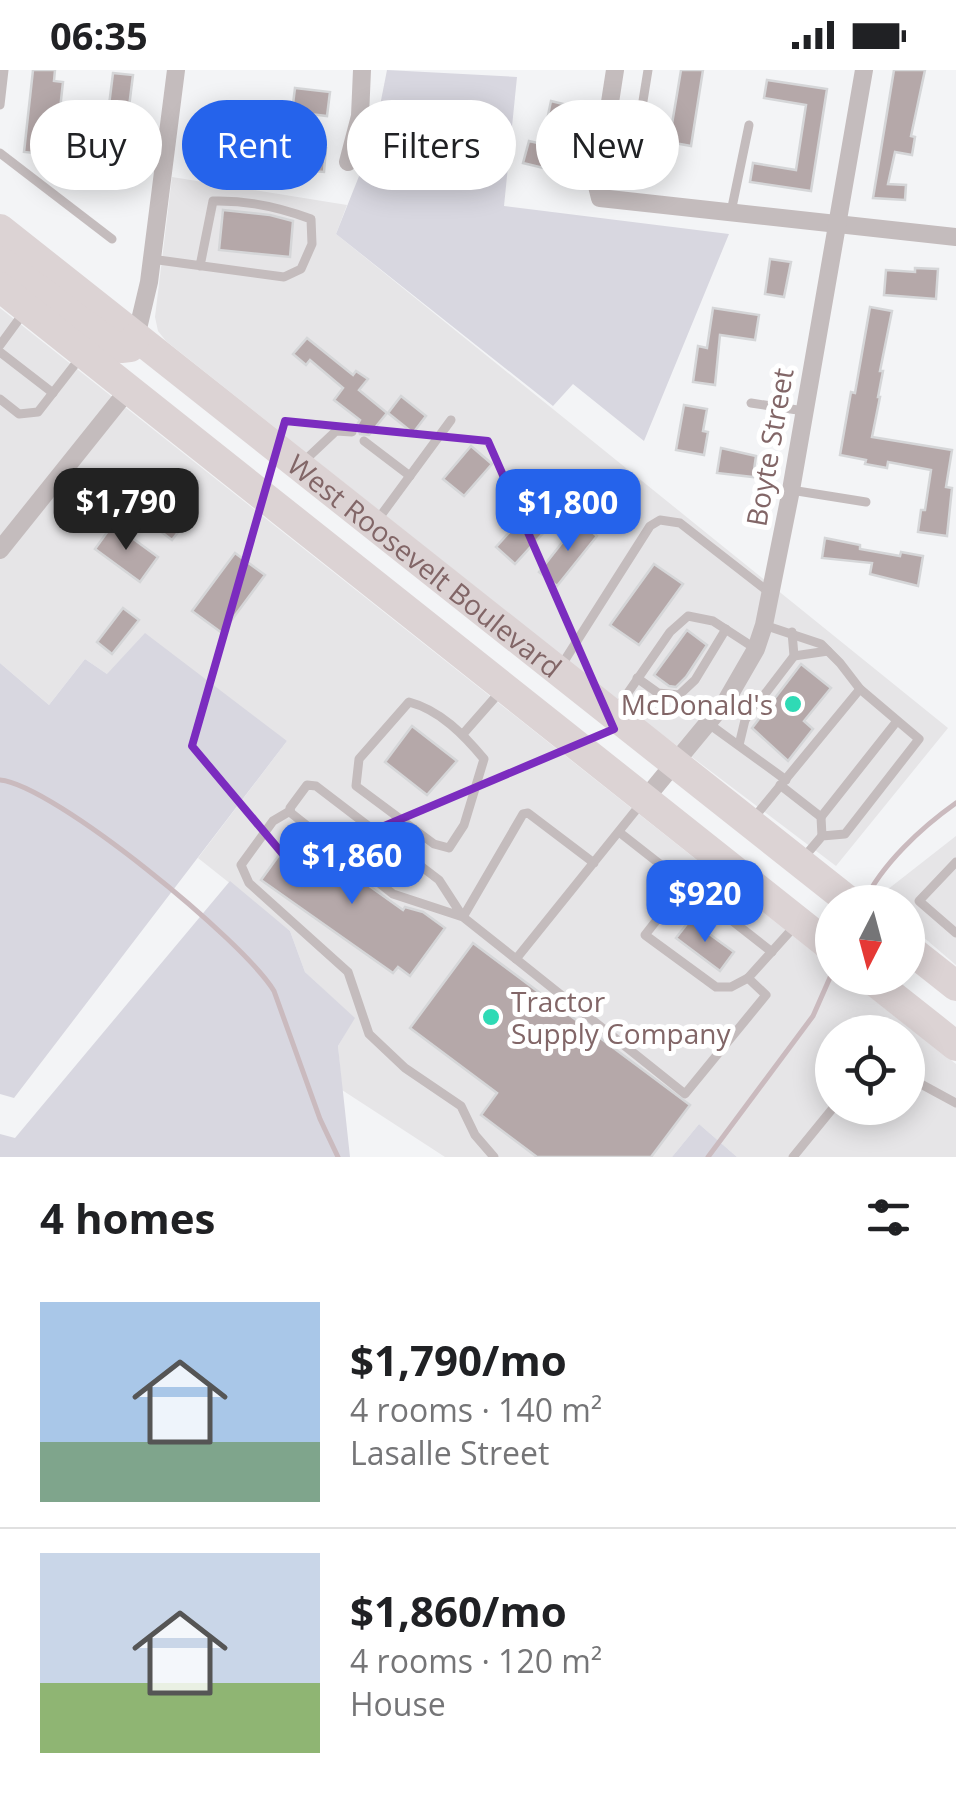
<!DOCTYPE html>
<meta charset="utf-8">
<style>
:root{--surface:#fff;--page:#f2f2f2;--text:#202124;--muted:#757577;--line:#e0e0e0;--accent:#2563eb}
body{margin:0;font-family:"Open Sans",sans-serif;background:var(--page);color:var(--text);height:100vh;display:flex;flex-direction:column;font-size:38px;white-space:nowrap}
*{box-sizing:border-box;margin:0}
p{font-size:32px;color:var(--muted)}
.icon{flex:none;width:55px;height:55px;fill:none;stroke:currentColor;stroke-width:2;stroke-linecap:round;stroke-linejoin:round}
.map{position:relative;height:1087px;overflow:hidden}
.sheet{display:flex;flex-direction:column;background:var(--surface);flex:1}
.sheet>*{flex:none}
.guide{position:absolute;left:30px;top:30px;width:898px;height:90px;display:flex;gap:20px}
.needle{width:65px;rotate:186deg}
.controls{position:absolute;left:815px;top:815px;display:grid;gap:20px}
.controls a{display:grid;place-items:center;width:110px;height:110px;border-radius:50%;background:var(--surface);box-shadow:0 5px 25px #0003;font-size:50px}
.price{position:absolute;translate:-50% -85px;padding:0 22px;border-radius:20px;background:var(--accent);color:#fff;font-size:32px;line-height:65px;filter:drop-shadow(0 2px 5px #0008)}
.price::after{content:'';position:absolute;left:50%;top:60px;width:30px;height:22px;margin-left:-15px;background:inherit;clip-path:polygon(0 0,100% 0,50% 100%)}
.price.current{background:#222;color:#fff}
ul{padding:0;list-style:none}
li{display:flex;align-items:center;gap:30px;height:250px;padding:0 40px}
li+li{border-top:2px solid var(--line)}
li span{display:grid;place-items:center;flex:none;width:280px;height:200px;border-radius:0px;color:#555}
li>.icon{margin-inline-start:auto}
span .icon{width:120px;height:120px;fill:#fffc;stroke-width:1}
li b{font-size:42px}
h2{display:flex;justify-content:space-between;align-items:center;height:120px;padding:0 40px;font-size:42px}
.chip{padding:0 35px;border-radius:45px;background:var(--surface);box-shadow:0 5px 25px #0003;font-size:35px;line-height:90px}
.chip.current{background:var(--accent);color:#fff}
.status{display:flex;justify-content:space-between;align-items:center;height:70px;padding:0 50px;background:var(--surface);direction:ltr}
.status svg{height:28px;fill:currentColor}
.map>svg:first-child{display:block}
.built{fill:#e6e5e7;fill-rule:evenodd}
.green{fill:#d8d7e0}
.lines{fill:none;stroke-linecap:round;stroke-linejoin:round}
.stream{stroke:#cababe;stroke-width:5}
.building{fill:#b5a8a9;stroke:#d5d6d8;stroke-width:2.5}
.service{stroke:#c4bcbd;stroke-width:9}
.minor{stroke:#c4bcbd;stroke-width:18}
.trunk{stroke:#dcd3d4;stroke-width:30}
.marked{fill:none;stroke:#7b2cbf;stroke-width:8;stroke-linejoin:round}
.poi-dot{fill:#2fdab5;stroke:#fff;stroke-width:4}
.labels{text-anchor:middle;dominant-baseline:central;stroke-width:10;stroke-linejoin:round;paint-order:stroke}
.street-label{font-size:28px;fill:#826667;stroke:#fff}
.poi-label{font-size:28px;fill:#826667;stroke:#fff;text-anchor:end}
</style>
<div class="status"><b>06:35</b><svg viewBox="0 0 49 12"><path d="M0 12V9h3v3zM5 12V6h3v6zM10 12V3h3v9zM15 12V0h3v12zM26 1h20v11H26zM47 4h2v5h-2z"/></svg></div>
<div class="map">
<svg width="956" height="1087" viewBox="0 0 956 1087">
<rect width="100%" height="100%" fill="#f3f4f6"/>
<!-- built -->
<g class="built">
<path d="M172,107L347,135L336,164L948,658L836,796L635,644L166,271L158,261L155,247Z"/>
<path d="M0,238L832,897V908H846L956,994V1087H737L699,1054L672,1087H445L342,1020L338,976L354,948L305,902L290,861L198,788L287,671L107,604L85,589L49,635L0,593ZM832,962H908V1038H832Z"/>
<path d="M956,766V895L908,854V832H884L878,827Z"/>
</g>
<!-- green -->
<g class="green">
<path d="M387,0L517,7L504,136L729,164L644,371L573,314L553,336L336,164L373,71Z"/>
<path d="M145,563L287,671L14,1028L0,1024V593L49,635L85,589L107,604Z"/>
<path d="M230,811L290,861L305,902L355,948L338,976L350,1087H0V1064L15,1068Z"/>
<path d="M699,1054L737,1087H672Z"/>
</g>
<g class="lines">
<!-- stream -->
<g class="stream">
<path d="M0,710C54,715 245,872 274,921L320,1049L338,1087"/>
<path d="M864,832C882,794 922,757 956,733"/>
<path d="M708,1087L813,946L832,903"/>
</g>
</g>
<!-- building -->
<g class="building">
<path d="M33,0H55L54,11L63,12L55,85L24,82Z"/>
<path d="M681,0H703L691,76L669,72Z"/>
<path d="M894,0H925L911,66L915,67L912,85L895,82L888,114L906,115L905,130L873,128Z"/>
<path d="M113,3L133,5L129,37L109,35Z"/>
<path d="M767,10L827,19L811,121L750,112L753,93L796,100L806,35L764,28Z"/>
<path d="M295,18L330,22L327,46L292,42Z"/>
<path d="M551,31L571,36L556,101L523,93L529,71L542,74Z"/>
<path d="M205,68L232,71L229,93L203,91Z"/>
<path d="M292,74L326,78L324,102L289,99Z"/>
<path d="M223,140L270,145L293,151L290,187L219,180Z"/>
<path d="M770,189L791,192L784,227L765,224Z"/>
<path d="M915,198L938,199L936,229L884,225L886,200L915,202Z"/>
<path d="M870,237L892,241L880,301H883L878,327H880L872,367L952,380L946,417L952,418L947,466L918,462L921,440H925L931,400L888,392L887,398L865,394L866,390L840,385L851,322L855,323Z"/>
<path d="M713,238L759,245L755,270L720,265L715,315L693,312L698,276L707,278Z"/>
<path d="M307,268L353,305L356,301L368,309L359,320L387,343L369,365L360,364L357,355L360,350L334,330L343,318L310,290L306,295L293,284Z"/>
<path d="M401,326L426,346L413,363L388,343Z"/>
<path d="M684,335L707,339L703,361L708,362L704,385L676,380Z"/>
<path d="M471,376L492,394L464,426L443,409Z"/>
<path d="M721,378L756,386L753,407L717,403Z"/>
<path d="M184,402L198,412L170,448L182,457L172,470L129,437L145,417L162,430Z"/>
<path d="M547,420L566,438L515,494L496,477Z"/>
<path d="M579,451L597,466L557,516L539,502Z"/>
<path d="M113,454L158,487L140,512L95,479Z"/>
<path d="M825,468L860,475V479L900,486L901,482L923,486L918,516L870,504L872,493L822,488Z"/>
<path d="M235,483L265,505L222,563L192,541Z"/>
<path d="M654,494L683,514L639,575L610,555Z"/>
<path d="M123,538L139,550L112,584L97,572Z"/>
<path d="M687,560L707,575L686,607L676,617L669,616L654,605Z"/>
<path d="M801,594L831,618L804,651L813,659L788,691L752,658Z"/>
<path d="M412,656L457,691L427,725L385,692Z"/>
<path d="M295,763L403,840L405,837L423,842L445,858L410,906L398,897L393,903L261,810Z"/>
<path d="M690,850L734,882L720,901L676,868Z"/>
<path d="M473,873L690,1035L651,1087H537L481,1045L497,1023L410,958Z"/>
</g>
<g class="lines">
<!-- service -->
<g class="service">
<path d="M0,35L4,0"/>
<path d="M603,74H636L648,0"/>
<path d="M0,83L112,169"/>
<path d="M731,142L749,55"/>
<path d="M151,189L284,207L301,199L312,174L311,149C279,137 247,130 213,131L200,196"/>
<path d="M0,275L25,241"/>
<path d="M0,282L53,323"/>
<path d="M0,329L19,344L38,342L80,288"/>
<path d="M751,333L804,341"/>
<path d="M364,371L410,406"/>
<path d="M302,393L336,361L352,362"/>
<path d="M791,420L866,432"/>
<path d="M376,452L451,350"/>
<path d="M764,555L821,574L840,593L860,619L919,669L845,764L822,766L805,786"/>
<path d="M794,586L828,581"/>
<path d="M561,596L650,456L660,450L680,453L770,523"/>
<path d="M637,608L658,623L679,625L695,610L726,559"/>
<path d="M409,632C440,640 464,665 484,689L464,755L449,778L434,774L356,716L359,689Z"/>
<path d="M616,640L670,562L688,546L713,551L756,579"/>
<path d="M709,654L786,710"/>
<path d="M463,664L499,623"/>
<path d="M739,675L745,650L794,586L792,562"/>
<path d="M780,715L821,747L822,766"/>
<path d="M290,741L273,751L241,795L249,813L348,902L369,964L405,998L461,1036L475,1065L494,1087"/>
<path d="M821,747L897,651"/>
<path d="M752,750L860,619"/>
<path d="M619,762L772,882"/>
<path d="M956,792L919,831L956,863"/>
<path d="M594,793L528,743L523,744L463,847L439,810L316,716L307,715L290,738L291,743L393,824L463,847L516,889L640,735"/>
<path d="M685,814L645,865L716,917H731L748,908"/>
<path d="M516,889L685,1024L766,925L748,908L794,857"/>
<path d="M908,1007L956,1033"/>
<path d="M793,1087L833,1038"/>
</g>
<!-- minor -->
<g class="minor">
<path d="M615,0L597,116L600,128L956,167"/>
<path d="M348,92L360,46L362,0"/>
<path d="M136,267L149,212L176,0"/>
<path d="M0,480L128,320"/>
<path d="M645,729L726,631L756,579L764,555L791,420L864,0"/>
</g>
<!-- trunk -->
<g class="trunk">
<path id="s1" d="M0,159L850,832"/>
<path d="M0,191L111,274L121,278L130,277L136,267"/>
<path d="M0,217L832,878"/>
<path d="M908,878L956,916"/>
<path d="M870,908L956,976"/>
</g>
</g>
<!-- marked area -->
<path class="marked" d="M285,351L488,371L614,659L292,795L192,676Z"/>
<!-- markers -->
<g class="poi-dot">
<circle cx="793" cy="634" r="10"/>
<circle cx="491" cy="947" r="10"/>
</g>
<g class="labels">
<!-- street labels -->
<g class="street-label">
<text transform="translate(769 377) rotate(-80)">Boyte Street</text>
<text stroke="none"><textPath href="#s1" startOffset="542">West Roosevelt Boulevard</textPath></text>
</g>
<!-- poi labels -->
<g class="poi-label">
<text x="773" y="634">McDonald's</text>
<text x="511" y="931" text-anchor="start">Tractor<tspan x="511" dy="32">Supply Company</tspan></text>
</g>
</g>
</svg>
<div class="controls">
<a><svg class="needle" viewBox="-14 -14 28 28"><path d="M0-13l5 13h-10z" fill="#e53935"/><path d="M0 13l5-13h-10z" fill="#757577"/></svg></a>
<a><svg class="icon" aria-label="locate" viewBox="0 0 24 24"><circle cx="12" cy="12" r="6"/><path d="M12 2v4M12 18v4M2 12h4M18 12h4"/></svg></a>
</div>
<b class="price current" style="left:126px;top:483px">$1,790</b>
<b class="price" style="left:568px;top:484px">$1,800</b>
<b class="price" style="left:352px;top:837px">$1,860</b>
<b class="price" style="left:705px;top:875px">$920</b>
<div class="guide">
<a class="chip">Buy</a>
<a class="chip current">Rent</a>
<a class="chip">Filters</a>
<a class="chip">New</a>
</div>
</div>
<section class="sheet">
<h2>4 homes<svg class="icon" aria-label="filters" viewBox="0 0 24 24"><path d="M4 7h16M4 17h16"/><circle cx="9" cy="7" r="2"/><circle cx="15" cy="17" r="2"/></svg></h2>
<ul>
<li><span style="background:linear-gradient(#a9c7e8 70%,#7fa58c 0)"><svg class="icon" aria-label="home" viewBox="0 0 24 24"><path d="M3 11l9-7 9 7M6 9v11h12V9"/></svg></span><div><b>$1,790/mo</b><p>4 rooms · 140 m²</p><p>Lasalle Street</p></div></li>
<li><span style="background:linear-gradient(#c9d6e8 65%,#8fb573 0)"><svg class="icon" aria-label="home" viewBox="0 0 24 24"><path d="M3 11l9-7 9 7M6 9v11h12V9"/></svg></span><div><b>$1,860/mo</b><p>4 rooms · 120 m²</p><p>House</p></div></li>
</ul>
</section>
